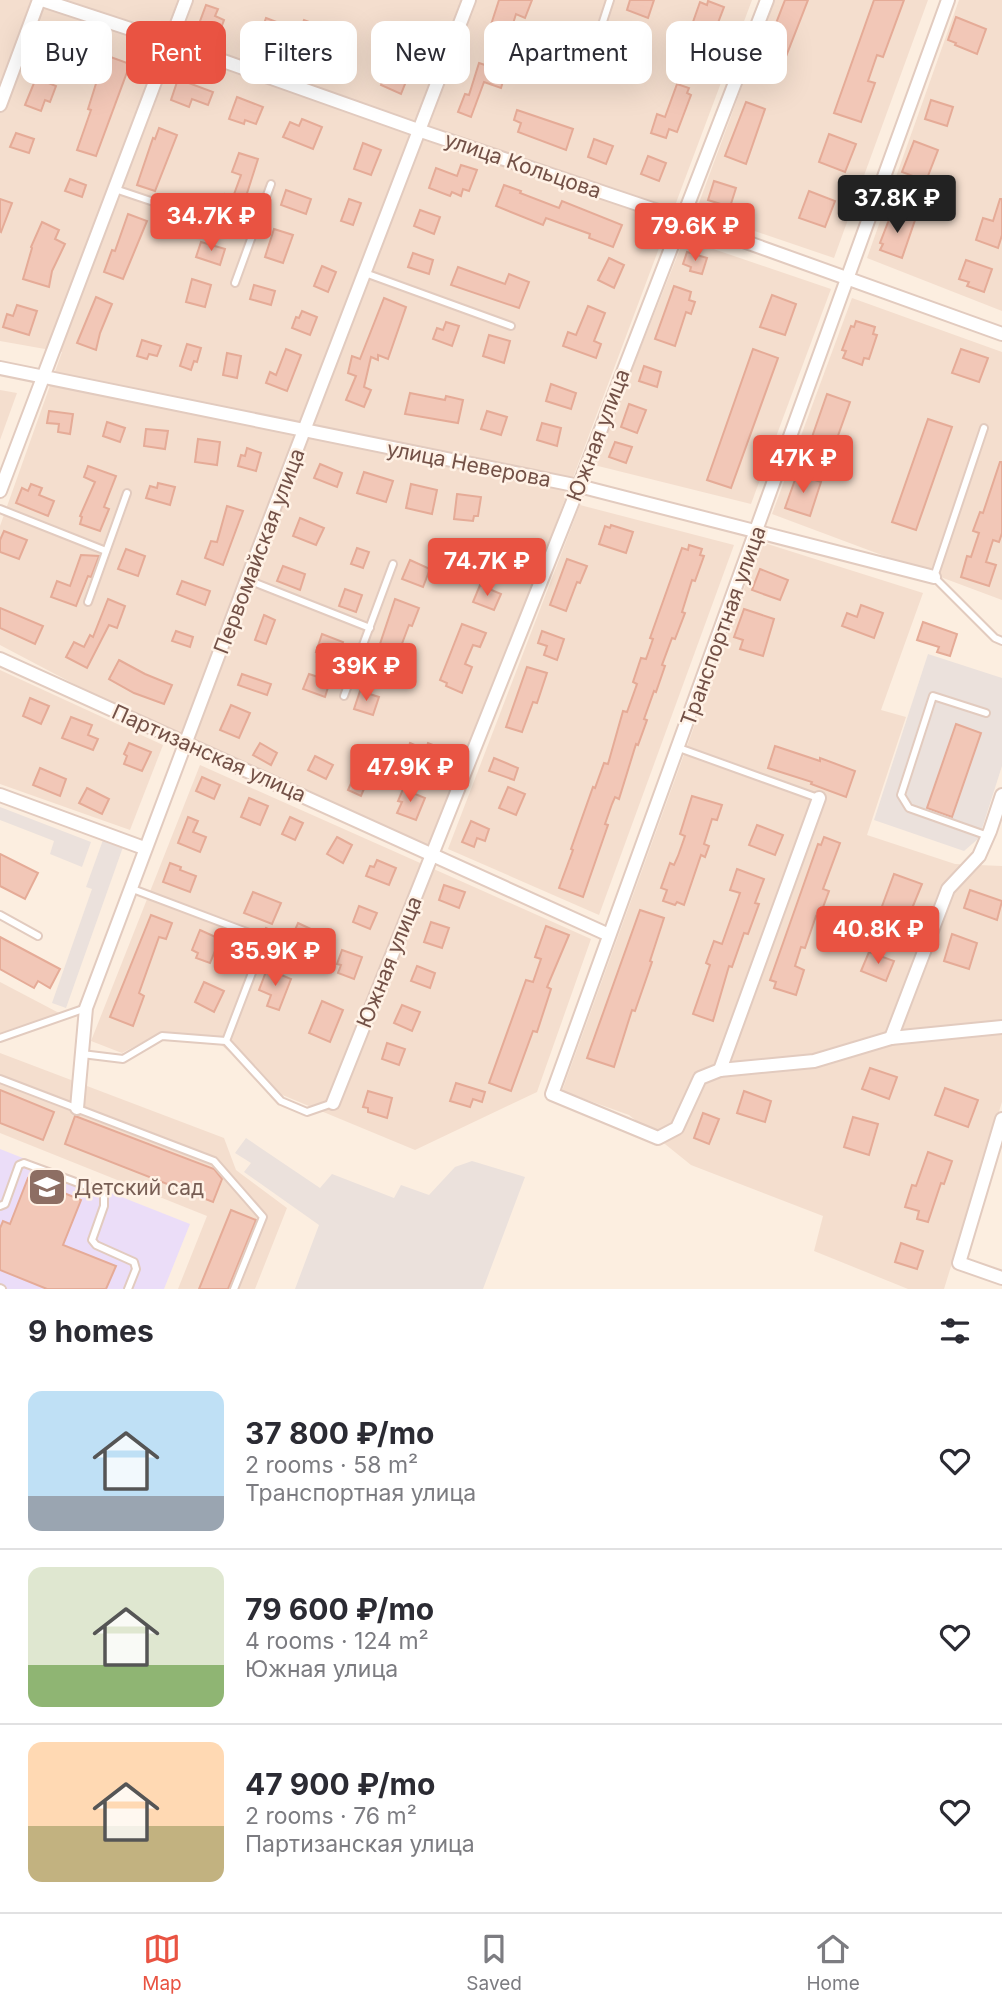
<!DOCTYPE html>
<meta charset="utf-8">
<style>
:root{--surface:#fff;--page:#f2f2f3;--text:#2b2b33;--muted:#7c7c81;--line:#e1e1e2;--accent:#e95342}
body{margin:0;font-family:Inter,sans-serif;background:var(--page);color:var(--text);height:100vh;display:flex;flex-direction:column;font-size:26px;white-space:nowrap}
*{box-sizing:border-box;margin:0}
p{font-size:23px;color:var(--muted)}
.icon{flex:none;width:38px;height:38px;fill:none;stroke:currentColor;stroke-width:2;stroke-linecap:round;stroke-linejoin:round}
.map{position:relative;height:1289px;overflow:hidden}
.panel{display:flex;flex-direction:column;background:var(--surface);flex:1}
.panel>*{flex:none}
.hud{position:absolute;left:21px;top:21px;width:961px;height:63px;display:flex;gap:14px}
.price{position:absolute;translate:-50% -60px;padding:0 16px;border-radius:7px;background:var(--accent);color:#fff;font-size:23px;line-height:46px;filter:drop-shadow(0 2px 4px #0008)}
.price::after{content:'';position:absolute;left:50%;top:42px;width:21px;height:16px;margin-left:-10px;background:inherit;clip-path:polygon(0 0,100% 0,50% 100%)}
.price.on{background:#222;color:#fff}
ul{padding:0;list-style:none}
li{display:flex;align-items:center;gap:21px;height:175px;padding:0 28px}
li+li{border-top:2px solid var(--line)}
li span{display:grid;place-items:center;flex:none;width:196px;height:140px;border-radius:14px;color:#555}
li>.icon{margin-inline-start:auto}
span .icon{width:84px;height:84px;fill:#fffc;stroke-width:1}
li b{font-size:30px}
h2{display:flex;justify-content:space-between;align-items:center;height:84px;padding:0 28px;font-size:30px}
.pill{padding:0 24px;border-radius:14px;background:var(--surface);box-shadow:0 7px 28px #0002;font-size:24px;line-height:63px}
.pill.on{background:var(--accent);color:#fff}
.tab-bar{display:flex;justify-content:space-around;align-items:center;height:98px;border-top:2px solid var(--line);background:var(--surface);font-size:19px;color:var(--muted)}
.tab-bar a{display:grid;justify-items:center;gap:4px}
.tab-bar .on{color:var(--accent)}
.map>svg:first-child{display:block}
.residential{fill:#f4dece}
.industrial{fill:#ebe1dc}
.education{fill:#ebddf8}
.building{fill:#f2c7b7;stroke:#e5ab97;stroke-width:2}
.lines{fill:none;stroke-linecap:round;stroke-linejoin:round}
.lane-casing{stroke:#e2cbbf;stroke-width:10}
.street-casing{stroke:#e2cbbf;stroke-width:16}
.lane{stroke:#fff;stroke-width:6}
.street{stroke:#fff;stroke-width:12}
.labels{text-anchor:middle;dominant-baseline:central;stroke-width:5;stroke-linejoin:round;paint-order:stroke}
.street-label{font-size:21px;fill:#735147;stroke:#fff2e6}
.education-label{font-size:21px;fill:#785e54;stroke:#fff2e6;text-anchor:start}
</style>
<div class="map">
<svg width="1002" height="1289" viewBox="0 0 1002 1289">
<rect width="100%" height="100%" fill="#fceee0"/>
<!-- residential -->
<g class="residential">
<path d="M0,0H752L432,854L186,743L0,645V526L62,352L0,341Z"/>
<path d="M774,0H928L834,258L696,211Z"/>
<path d="M959,0H1002V311L867,258Z"/>
<path d="M684,239L831,289L751,504L594,465Z"/>
<path d="M852,298L1002,352V600L772,514Z"/>
<path d="M0,390L17,393L0,440Z"/>
<path d="M580,505L734,545L599,915L448,849Z"/>
<path d="M761,542L923,593L881,710L906,717L867,835L955,864L1002,866V1102L944,1289H908L814,1251L823,1216L691,1165L629,1115L562,1091Z"/>
<path d="M0,670L163,745L130,830L0,784Z"/>
<path d="M200,765L591,939L537,1092L415,1150L280,1094L214,1039L162,1032L122,1053L91,1041Z"/>
<path d="M0,982L61,1014L0,1033Z"/>
<path d="M0,1053L224,1138L236,1170L287,1208L255,1289H178L207,1216L0,1133Z"/>
</g>
<!-- industrial -->
<g class="industrial">
<path d="M928,654L1002,678V766L979,838L964,851L874,820Z"/>
<path d="M0,807L91,842L82,867L50,854L54,841L0,820Z"/>
<path d="M103,840L123,847L66,1008L52,1003L92,889L86,887Z"/>
<path d="M246,1138L320,1188L332,1174L394,1198L401,1185L429,1195L455,1167L472,1161L525,1177L483,1289H295L319,1225L244,1172L251,1163L235,1153Z"/>
</g>
<!-- education -->
<path class="education" d="M0,1149L190,1224L164,1289H0Z"/>
<!-- building -->
<g class="building">
<path d="M499,0H532L525,18L516,14L507,43L487,37Z"/>
<path d="M630,0H654L648,18L627,10Z"/>
<path d="M785,0H808L778,77L758,70Z"/>
<path d="M874,0H904L883,57L877,55L868,81L875,83L861,122L834,113Z"/>
<path d="M708,1L724,7L703,62L687,56L698,23L693,22L700,2L707,5Z"/>
<path d="M206,5L218,9L215,16L224,20L220,31L199,24Z"/>
<path d="M956,17L986,29L977,54L955,45L956,43L948,40Z"/>
<path d="M266,18L300,31L304,20L320,26L315,39L350,53L342,73L282,50V53L257,43Z"/>
<path d="M554,24L573,31L568,45L549,39Z"/>
<path d="M405,26L426,34L419,49L399,41Z"/>
<path d="M53,34L73,42L65,61L46,53Z"/>
<path d="M105,55L130,64L96,156L77,150L91,110L88,109Z"/>
<path d="M609,55L629,62L624,76L615,73L612,81L601,77Z"/>
<path d="M479,63L506,72L501,88L484,82L471,117L458,112L465,94L469,95Z"/>
<path d="M387,71L407,79L401,94L381,85Z"/>
<path d="M36,78L56,86L50,102L45,100L41,111L25,105Z"/>
<path d="M178,79L213,92L208,105L192,99L189,107L171,100Z"/>
<path d="M677,84L689,88L687,93L691,95L677,132L669,129L666,138L651,133L657,114L665,117Z"/>
<path d="M237,97L263,107L256,124L245,120L244,124L229,119Z"/>
<path d="M931,100L953,107L947,126L925,119Z"/>
<path d="M746,102L765,109L746,164L725,156Z"/>
<path d="M517,110L573,129L566,150L518,132L521,123L514,120Z"/>
<path d="M302,119L322,127L313,149L283,137L290,122L299,126Z"/>
<path d="M159,128L177,135L155,191L137,185L153,138L155,139Z"/>
<path d="M16,133L34,139L29,153L10,147Z"/>
<path d="M829,134L856,144L845,172L819,162Z"/>
<path d="M594,139L613,146L606,164L588,157Z"/>
<path d="M914,141L938,150L926,181L902,172Z"/>
<path d="M363,143L381,150L371,175L354,169Z"/>
<path d="M239,153L258,159L241,212L221,204L225,194L233,197L241,175L232,172Z"/>
<path d="M648,156L666,163L659,181L641,174Z"/>
<path d="M461,165L477,170L469,191L463,189L461,196L452,192L450,196L429,188L436,168L457,176Z"/>
<path d="M70,179L86,185L82,197L65,191Z"/>
<path d="M714,181L736,188L730,207L708,200Z"/>
<path d="M504,185L521,191L520,193L559,208L562,201L622,225L613,247L589,238L590,234L546,218L543,225L496,206Z"/>
<path d="M286,190L311,199L306,214L281,205Z"/>
<path d="M809,191L835,201L825,227L799,218Z"/>
<path d="M0,199L12,203L1,232L0,231Z"/>
<path d="M349,199L361,203L353,225L341,221Z"/>
<path d="M1000,199H1002V235L998,248L976,240L983,218L993,221Z"/>
<path d="M420,210L440,217L434,234L414,226Z"/>
<path d="M892,212L915,220L902,258L880,250L883,244L880,243Z"/>
<path d="M128,214L147,221L123,279L104,272L112,250L115,251Z"/>
<path d="M42,222L59,230L55,239L65,244L52,271L49,287L23,279L32,248L31,247Z"/>
<path d="M274,229L293,235L283,263L265,257Z"/>
<path d="M201,242L225,249L220,265L196,257Z"/>
<path d="M687,252L707,258L702,274L690,271L691,267L683,264Z"/>
<path d="M413,253L433,260L429,274L408,267Z"/>
<path d="M609,258L624,265L614,288L598,280Z"/>
<path d="M966,260L992,269L984,292L967,286L969,282L959,279Z"/>
<path d="M322,266L336,272L328,292L314,286Z"/>
<path d="M458,267L505,284L509,274L529,282L519,308L451,285Z"/>
<path d="M192,279L211,285L205,307L186,302Z"/>
<path d="M254,285L275,291L271,305L250,299Z"/>
<path d="M674,286L691,292L689,300L695,302L691,314L686,312L675,346L655,339Z"/>
<path d="M772,295L796,304L785,335L760,327Z"/>
<path d="M96,297L112,304L100,333L96,350L77,343Z"/>
<path d="M384,298L406,307L388,359L378,355V360L371,357L364,387L371,390L364,407L346,400L356,376L348,373L352,356L360,359Z"/>
<path d="M17,305L37,311L29,335L3,327L7,314L13,316Z"/>
<path d="M588,306L605,313L594,341L601,344L596,358L563,346L568,332L576,335Z"/>
<path d="M302,311L317,317L310,335L292,328L296,317L299,318Z"/>
<path d="M856,321L875,327L873,334L877,335L869,359L864,358L862,365L843,358L846,351L842,350L851,326L854,327Z"/>
<path d="M446,322L459,326L452,346L433,339L437,328L443,330Z"/>
<path d="M489,335L510,341L504,363L483,356Z"/>
<path d="M142,340L161,346L157,356L149,354L147,359L137,356Z"/>
<path d="M187,344L201,348L197,362L194,361L191,370L180,366Z"/>
<path d="M286,349L301,355L287,391L266,383L270,372L276,375Z"/>
<path d="M753,349L778,358L731,488L707,480Z"/>
<path d="M961,349L988,358L979,382L952,373Z"/>
<path d="M227,353L241,356L237,378L223,375Z"/>
<path d="M644,366L661,372L657,387L639,381Z"/>
<path d="M551,384L576,393L571,409L546,401Z"/>
<path d="M410,393L445,400L446,396L463,400L458,423L405,414Z"/>
<path d="M827,394L850,402L835,444L812,437Z"/>
<path d="M629,404L646,410L637,433L621,427Z"/>
<path d="M49,411L73,414L70,434L58,432L59,424L47,423Z"/>
<path d="M487,411L507,417L501,435L481,429Z"/>
<path d="M928,419L952,427L916,530L892,522Z"/>
<path d="M107,422L125,428L120,442L103,436Z"/>
<path d="M542,423L561,428L557,446L537,440Z"/>
<path d="M146,429L168,431L165,449L144,446Z"/>
<path d="M198,439L220,442L217,465L195,462Z"/>
<path d="M615,442L632,447L626,463L609,457Z"/>
<path d="M247,448L261,453L256,471L238,466L241,455L245,456Z"/>
<path d="M1000,462H1002V533L999,542L993,540L986,562L996,565L989,586L961,577L967,556L971,557L979,533L973,531L980,512L983,513Z"/>
<path d="M320,464L342,473L337,487L314,478Z"/>
<path d="M88,466L116,476L104,507L109,509L100,531L80,524L82,517L80,516L95,482L84,477Z"/>
<path d="M364,472L393,481L386,502L357,493Z"/>
<path d="M797,474L821,482L810,516L785,508Z"/>
<path d="M158,483L175,487L170,505L146,498L150,486L157,488Z"/>
<path d="M31,484L42,488L39,495L54,501L48,516L16,503L22,488L28,491Z"/>
<path d="M411,484L437,490L432,514L406,508Z"/>
<path d="M457,494L481,497L478,516H474L473,521L454,519Z"/>
<path d="M227,506L243,511L223,565L205,558L211,541L217,542Z"/>
<path d="M300,518L324,528L316,545L293,536Z"/>
<path d="M611,525L633,532L626,553L599,544L605,526L610,528Z"/>
<path d="M4,531L27,540L19,559L0,552V540Z"/>
<path d="M488,545L512,554L505,573L481,565Z"/>
<path d="M689,545L702,549L700,555L704,556L695,581L692,580L682,612L685,613L675,639L672,638L662,665L665,666L656,692L654,691L644,719L647,720L638,745L636,744L619,799L615,797L612,804L605,824L608,825L583,897L559,888L573,850L571,849L593,787L595,788L604,763L608,764L623,711L627,712L637,684L633,682L641,658L646,659L653,639L650,638L682,548L688,550Z"/>
<path d="M357,548L369,552L363,568L351,564Z"/>
<path d="M126,549L145,556L138,576L118,569Z"/>
<path d="M81,555L99,556L91,577L88,576L76,606L51,597L57,581L70,586Z"/>
<path d="M567,559L587,566L580,583L577,582L566,611L550,605Z"/>
<path d="M410,560L430,569L423,587L402,579Z"/>
<path d="M283,566L305,574L300,590L277,581Z"/>
<path d="M760,569L788,580L780,600L752,590Z"/>
<path d="M182,581L210,591L205,605L177,594Z"/>
<path d="M480,585L501,594L494,610L473,602Z"/>
<path d="M345,589L362,595L356,612L339,606Z"/>
<path d="M108,599L125,606L117,628L109,625L87,668L66,657L74,642L84,647L90,635L93,637Z"/>
<path d="M395,599L419,608L412,626L409,625L397,657L378,650Z"/>
<path d="M861,605L883,613L874,638L842,626L847,613L857,617Z"/>
<path d="M0,608L43,626L35,644L0,628Z"/>
<path d="M744,609L774,619L763,656L740,649L743,640L734,637Z"/>
<path d="M264,615L275,620L266,644L255,640Z"/>
<path d="M923,622L957,634L950,656L937,652L939,647L917,640Z"/>
<path d="M462,624L486,633L480,647L473,645L465,664L472,667L462,693L446,686L447,683L440,680Z"/>
<path d="M176,631L193,637L190,647L172,641Z"/>
<path d="M542,631L564,639L557,660L544,655L547,646L538,643Z"/>
<path d="M322,634L343,642L337,659L316,652Z"/>
<path d="M119,660L145,674L172,685L164,704L134,693L109,679Z"/>
<path d="M527,667L547,673L537,703L533,702L522,732L506,727Z"/>
<path d="M242,674L271,684L267,695L238,685Z"/>
<path d="M309,674L330,681L325,697L303,689Z"/>
<path d="M360,691L379,697L373,715L354,709Z"/>
<path d="M30,698L49,706L41,724L23,716Z"/>
<path d="M231,705L250,713L239,738L220,730Z"/>
<path d="M71,717L92,725L88,735L98,739L93,750L62,738Z"/>
<path d="M956,724L981,733L952,817L927,808Z"/>
<path d="M129,743L151,752L142,771L124,764L127,756L124,754Z"/>
<path d="M260,743L277,753L271,765L253,755Z"/>
<path d="M410,743L426,750L428,743L441,748L433,766L406,755Z"/>
<path d="M775,746L820,761V758L855,771L846,797L811,784L812,782L768,768Z"/>
<path d="M315,756L333,765L326,779L308,770Z"/>
<path d="M494,758L518,768L514,780L489,771Z"/>
<path d="M40,768L66,779L60,796L33,785Z"/>
<path d="M356,772L369,777L361,796L348,790Z"/>
<path d="M202,777L220,785L214,799L196,791Z"/>
<path d="M508,787L525,794L516,815L499,808Z"/>
<path d="M87,788L109,799L102,814L79,803Z"/>
<path d="M403,789L425,798L416,820L397,813L402,802L398,801Z"/>
<path d="M692,796L722,805L717,820L712,819L704,844L709,846L705,857L701,855L684,905L677,902L675,905L663,901L667,890L661,888L670,863L674,865L678,856L685,836L680,834Z"/>
<path d="M249,798L268,806L260,825L241,817Z"/>
<path d="M188,817L198,821L193,832L206,837L200,852L178,843Z"/>
<path d="M290,817L303,823L295,840L282,834Z"/>
<path d="M471,821L489,829L485,841L477,838L474,847L462,842Z"/>
<path d="M757,825L783,835L775,855L749,845Z"/>
<path d="M337,837L352,845L343,863L327,854Z"/>
<path d="M824,837L840,843L823,889L829,891L819,918L816,916L805,948L801,947L795,966L804,970L796,995L774,988L776,982L770,980L818,844L821,845Z"/>
<path d="M0,854L38,873L25,899L0,886Z"/>
<path d="M377,860L396,868L389,885L366,876L370,866L374,867Z"/>
<path d="M170,863L181,867L180,870L196,876L190,892L163,882Z"/>
<path d="M737,869L764,879L755,903L759,904L748,934L744,933L732,967L729,966L713,1021L693,1014L710,965L706,963L714,941L722,944L740,893L730,890Z"/>
<path d="M894,874L922,884L900,938L874,928Z"/>
<path d="M444,885L465,892L459,908L439,900Z"/>
<path d="M970,890L1002,901L997,920L964,908Z"/>
<path d="M253,892L281,903L272,924L244,913Z"/>
<path d="M359,906L377,913L370,929L353,922Z"/>
<path d="M640,910L664,918L650,961L652,962L635,1011L632,1010L614,1067L587,1058Z"/>
<path d="M151,915L172,923L166,939L159,937L139,993L144,996L133,1026L110,1017Z"/>
<path d="M431,922L449,928L442,948L424,942Z"/>
<path d="M298,923L313,930L301,955L267,939L264,933L266,928L291,939Z"/>
<path d="M546,926L569,935L547,987L551,989L537,1032L533,1031L511,1091L489,1083L526,980L533,982L541,959L535,957Z"/>
<path d="M200,930L220,939L210,963L196,958L198,953L192,950Z"/>
<path d="M952,934L977,943L969,969L944,961Z"/>
<path d="M0,937L60,969L50,988L38,981L34,988L0,969Z"/>
<path d="M342,950L362,957L354,979L338,973L341,965L337,964Z"/>
<path d="M869,952L894,961L886,981L861,971Z"/>
<path d="M417,966L435,973L430,988L411,981Z"/>
<path d="M267,969L291,979L279,1010L267,1006L271,995L259,990Z"/>
<path d="M204,982L224,991L214,1012L195,1002Z"/>
<path d="M322,1001L343,1010L330,1042L309,1033Z"/>
<path d="M402,1005L420,1012L412,1031L394,1023Z"/>
<path d="M387,1043L405,1049L399,1065L382,1059Z"/>
<path d="M870,1068L897,1077L889,1099L862,1089Z"/>
<path d="M456,1083L485,1092L482,1102L473,1099L470,1107L450,1101Z"/>
<path d="M945,1088L978,1100L968,1127L935,1115Z"/>
<path d="M0,1090L54,1112L43,1140L0,1123Z"/>
<path d="M368,1091L392,1098L387,1118L368,1112V1108L363,1107Z"/>
<path d="M744,1091L771,1101L765,1122L737,1113Z"/>
<path d="M703,1113L719,1119L709,1144L694,1138Z"/>
<path d="M75,1116L214,1169L222,1179L213,1202L65,1144Z"/>
<path d="M853,1117L878,1124L869,1155L844,1147Z"/>
<path d="M928,1152L952,1161L944,1184L941,1183L928,1222L917,1219L919,1211L905,1207L912,1185L916,1186Z"/>
<path d="M28,1178L81,1200L63,1245L116,1266L106,1289H47L0,1270V1228L3,1221L10,1224Z"/>
<path d="M231,1210L256,1220L228,1289H199Z"/>
<path d="M901,1243L923,1251L917,1269L895,1262Z"/>
</g>
<g class="lines">
<defs>
<g id="lane">
<path d="M597,40L610,0"/>
<path d="M115,189L252,235"/>
<path d="M365,273L511,326"/>
<path d="M235,283L271,184"/>
<path d="M984,428L934,577L995,638L1002,641"/>
<path d="M0,509L106,551"/>
<path d="M248,580L370,628"/>
<path d="M88,602L127,493"/>
<path d="M344,696L393,564"/>
<path d="M986,713L933,696L901,795L909,808L988,836"/>
<path d="M679,748L818,798"/>
<path d="M130,888L260,937L263,944L226,1041"/>
<path d="M0,915L38,936"/>
<path d="M0,1038L86,1008"/>
<path d="M82,1054L123,1059L162,1036L226,1041L281,1101L307,1112L333,1103"/>
<path d="M0,1079L214,1161L263,1217L234,1289"/>
<path d="M0,1206L5,1204L19,1165L24,1163L100,1191L104,1195V1206L92,1240L96,1245L134,1262L136,1269L128,1289"/>
<path d="M0,1288L2,1289"/>
</g>
<g id="street">
<path d="M42,0L170,42L418,130L682,219L1002,334"/>
<path d="M948,0L552,1094L658,1138L677,1128L700,1078L720,1070L814,1061L891,1038L1002,1027"/>
<path d="M0,105L39,0"/>
<path d="M0,368L579,486L934,577"/>
<path d="M0,491L186,0"/>
<path d="M0,659L609,935"/>
<path d="M0,795L144,848"/>
<path d="M891,1038L948,889L979,856L990,831L1002,795"/>
<path d="M720,1070L819,798"/>
<path d="M333,1103L579,486L767,0"/>
<path d="M77,1108L86,1008L247,579L469,0"/>
<path d="M1002,1119L959,1263L1002,1278"/>
</g>
</defs>
<!-- lane casing -->
<use href="#lane" class="lane-casing"/>
<!-- street casing -->
<use href="#street" class="street-casing"/>
<!-- lane -->
<use href="#lane" class="lane"/>
<!-- street -->
<use href="#street" class="street"/>
</g>
<!-- icons -->
<defs>
<symbol id="school-square" viewBox="-11 -11 22 22"><rect x="-9" y="-9" width="18" height="18" rx="4" fill="#8d6e63" stroke="#fff2e6"/><path d="M0-5L7-2L0 1L-7-2ZM-4 1L0 2.5L4 1V4Q0 6-4 4Z" fill="#fff"/></symbol>
</defs>
<g fill-rule="evenodd">
<use href="#school-square" x="25" y="1165" width="44" height="44"/>
</g>
<g class="labels">
<!-- street labels -->
<g class="street-label">
<text transform="translate(523 165) rotate(19)">улица Кольцова</text>
<text transform="translate(598 435) rotate(-69)">Южная улица</text>
<text transform="translate(469 464) rotate(11)">улица Неверова</text>
<text transform="translate(259 551) rotate(-69)">Первомайская улица</text>
<text transform="translate(723 626) rotate(-70)">Транспортная улица</text>
<text transform="translate(209 753) rotate(24)">Партизанская улица</text>
<text transform="translate(389 962) rotate(-68)">Южная улица</text>
</g>
<!-- education labels -->
<g class="education-label">
<text x="74" y="1187">Детский сад</text>
</g>
</g>
</svg>
<b class="price on" style="left:897px;top:235px">37.8K ₽</b>
<b class="price" style="left:211px;top:253px">34.7K ₽</b>
<b class="price" style="left:695px;top:263px">79.6K ₽</b>
<b class="price" style="left:803px;top:495px">47K ₽</b>
<b class="price" style="left:487px;top:598px">74.7K ₽</b>
<b class="price" style="left:366px;top:703px">39K ₽</b>
<b class="price" style="left:410px;top:804px">47.9K ₽</b>
<b class="price" style="left:878px;top:966px">40.8K ₽</b>
<b class="price" style="left:275px;top:988px">35.9K ₽</b>
<div class="hud">
<a class="pill">Buy</a>
<a class="pill on">Rent</a>
<a class="pill">Filters</a>
<a class="pill">New</a>
<a class="pill">Apartment</a>
<a class="pill">House</a>
</div>
</div>
<section class="panel">
<h2>9 homes<svg class="icon" aria-label="filters" viewBox="0 0 24 24"><path d="M4 7h16M4 17h16"/><circle cx="9" cy="7" r="2"/><circle cx="15" cy="17" r="2"/></svg></h2>
<ul>
<li><span style="background:linear-gradient(#bfe0f5 75%,#9aa5b1 0)"><svg class="icon" aria-label="home" viewBox="0 0 24 24"><path d="M3 11l9-7 9 7M6 9v11h12V9"/></svg></span><div><b>37 800 ₽/mo</b><p>2 rooms · 58 m²</p><p>Транспортная улица</p></div><svg class="icon" aria-label="heart" viewBox="0 0 24 24"><path d="M12 20l-8-8c-3-5 5-10 8-4 3-6 11-1 8 4z"/></svg></li>
<li><span style="background:linear-gradient(#dfe7d0 70%,#8fb573 0)"><svg class="icon" aria-label="home" viewBox="0 0 24 24"><path d="M3 11l9-7 9 7M6 9v11h12V9"/></svg></span><div><b>79 600 ₽/mo</b><p>4 rooms · 124 m²</p><p>Южная улица</p></div><svg class="icon" aria-label="heart" viewBox="0 0 24 24"><path d="M12 20l-8-8c-3-5 5-10 8-4 3-6 11-1 8 4z"/></svg></li>
<li><span style="background:linear-gradient(#ffd9b3 60%,#c2b280 0)"><svg class="icon" aria-label="home" viewBox="0 0 24 24"><path d="M3 11l9-7 9 7M6 9v11h12V9"/></svg></span><div><b>47 900 ₽/mo</b><p>2 rooms · 76 m²</p><p>Партизанская улица</p></div><svg class="icon" aria-label="heart" viewBox="0 0 24 24"><path d="M12 20l-8-8c-3-5 5-10 8-4 3-6 11-1 8 4z"/></svg></li>
</ul>
</section>
<nav class="tab-bar">
<a class="on"><svg class="icon" aria-label="map" viewBox="0 0 24 24"><path d="M3 6l6-2 6 2 6-2v14l-6 2-6-2-6 2zM9 4v14M15 6v14"/></svg>Map</a>
<a><svg class="icon" aria-label="saved" viewBox="0 0 24 24"><path d="M7 4h10v16l-5-4-5 4z"/></svg>Saved</a>
<a><svg class="icon" aria-label="home" viewBox="0 0 24 24"><path d="M3 11l9-7 9 7M6 9v11h12V9"/></svg>Home</a>
</nav>
